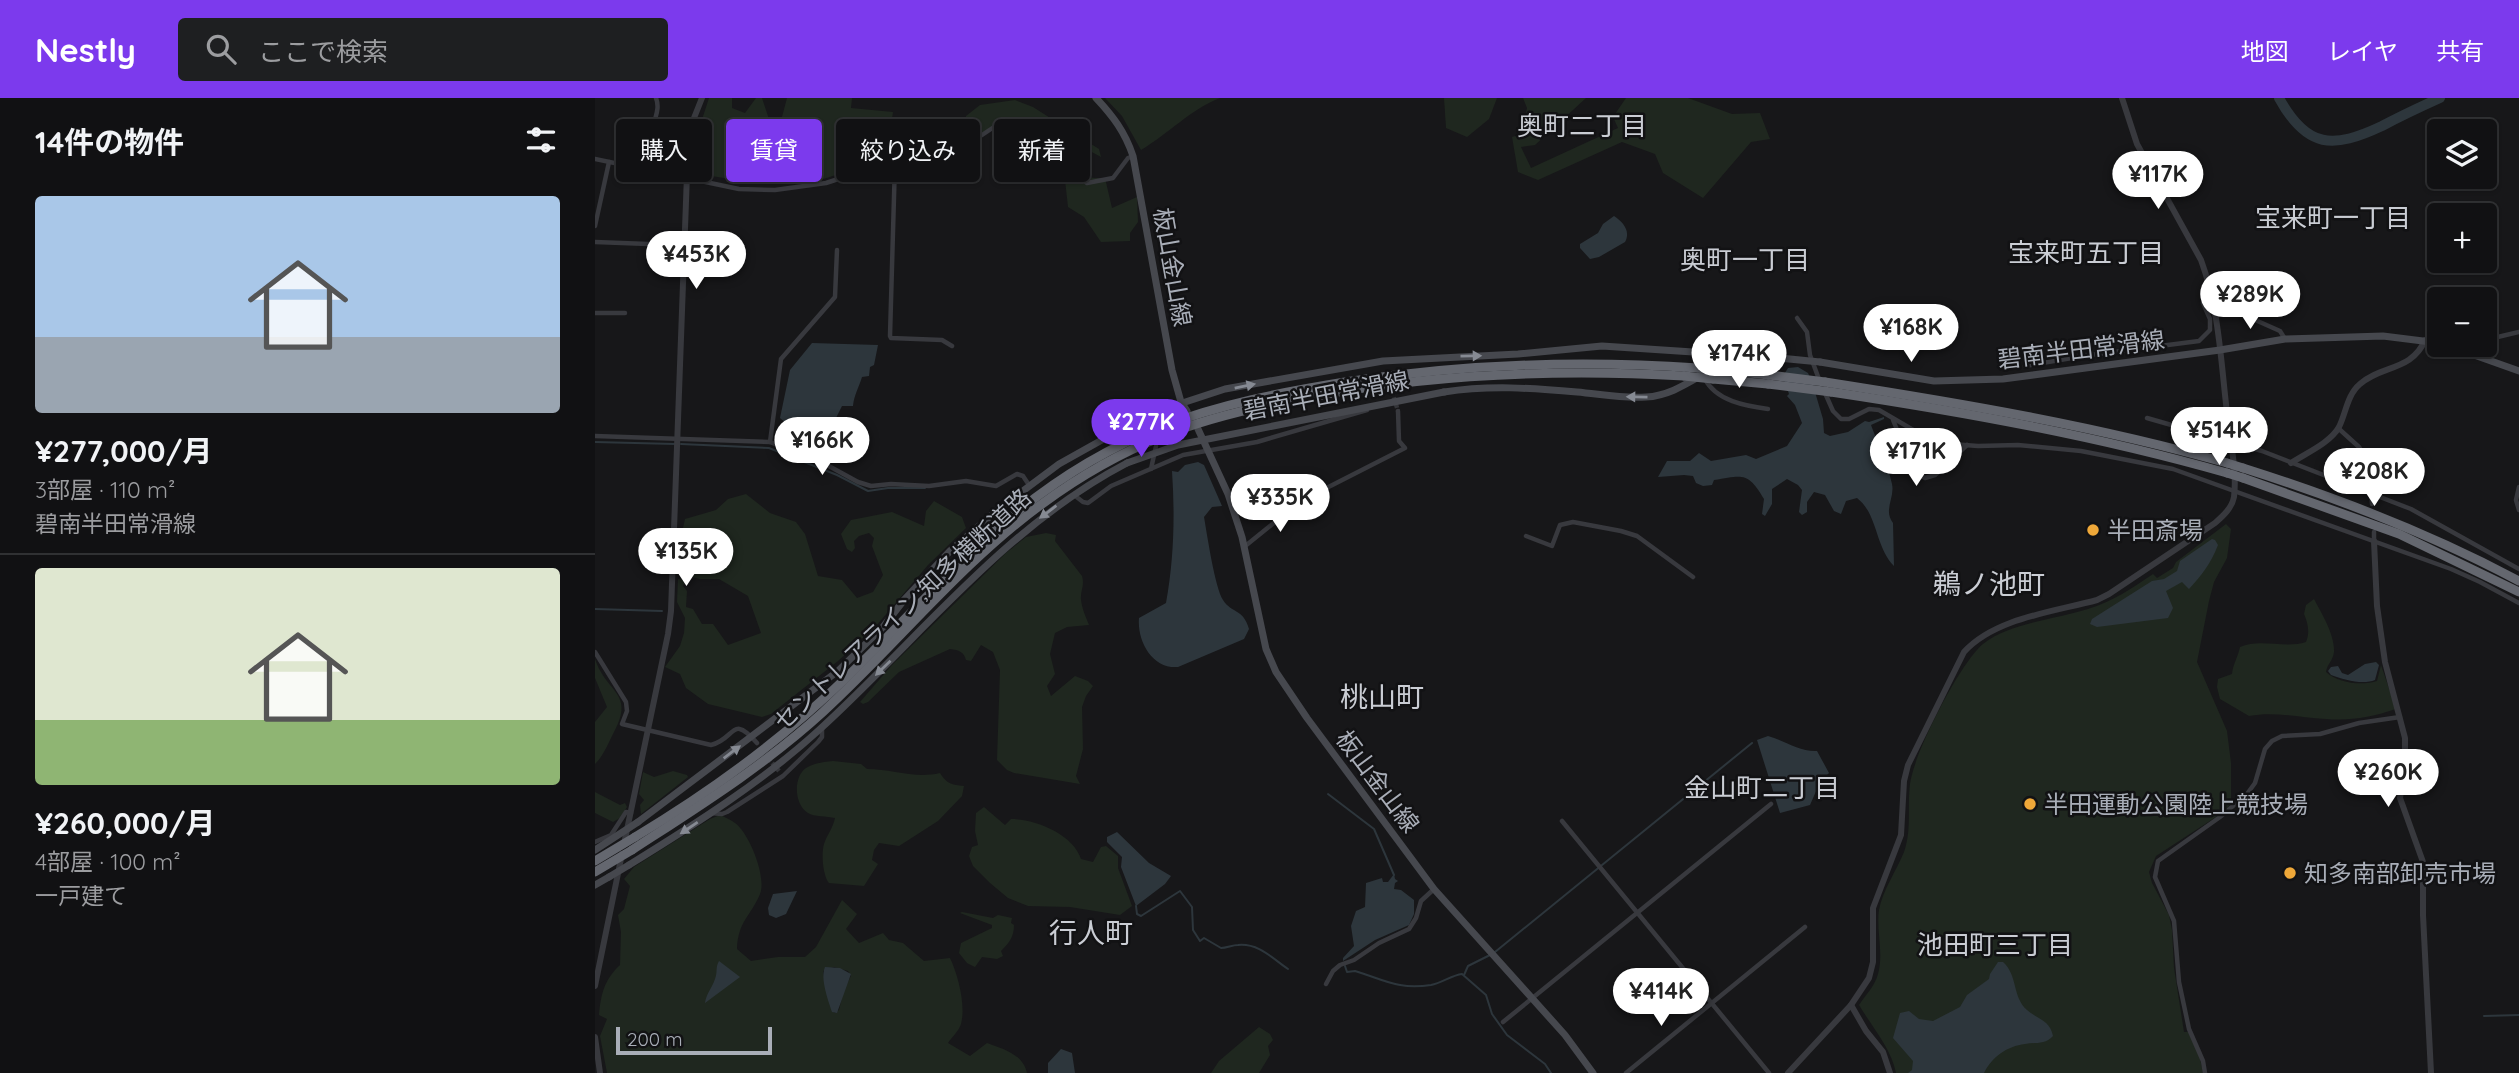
<!DOCTYPE html>
<html lang="ja">
<meta charset="utf-8">
<style>
:root{--surface:#111113;--page:#1e1f21;--text:#f1f3f6;--muted:#9c9da0;--line:#303133;--accent:#7c3aed}
body{margin:0;font-family:Quicksand,"Noto Sans JP",sans-serif;background:var(--page);color:var(--text);height:100vh;display:flex;flex-direction:column;font-size:26px;white-space:nowrap}
*{box-sizing:border-box;margin:0}
p{font-size:23px;color:var(--muted)}
.icon{flex:none;width:38px;height:38px;fill:none;stroke:currentColor;stroke-width:2;stroke-linecap:round;stroke-linejoin:round}
.map{position:relative;flex:1;overflow:hidden}
.panel{display:flex;flex-direction:column;background:var(--surface);width:595px}
.panel>*{flex:none}
.banner{position:absolute;left:21px;top:21px;width:665px;height:63px;display:flex;gap:14px}
.buttons{position:absolute;left:1832px;top:21px;display:grid;gap:14px}
.buttons a{display:grid;place-items:center;width:70px;height:70px;border-radius:7px;background:var(--surface);box-shadow:0 2px 5px #0004,0 0 0 2px var(--line);font-size:35px}
.scale{position:absolute;left:21px;bottom:18px;width:156px;box-sizing:border-box;padding-left:7px;border:4px solid #a9aeb8;border-top:0;font-size:19px;line-height:24px;white-space:nowrap;color:#a9aeb8;-webkit-text-stroke:5px #121214;paint-order:stroke}
.price{position:absolute;translate:-50% -60px;padding:0 16px;border-radius:24px;background:#fff;color:#222;font-size:23px;line-height:46px;filter:drop-shadow(0 2px 4px #0008)}
.price::after{content:'';position:absolute;left:50%;top:42px;width:21px;height:16px;margin-left:-10px;background:inherit;clip-path:polygon(0 0,100% 0,50% 100%)}
.price.selected{background:var(--accent);color:#fff}
ul{padding:0;list-style:none}
li{display:grid;align-content:center;gap:14px;height:371px;padding:0 35px}
li+li{border-top:2px solid var(--line)}
li span{display:grid;place-items:center;height:217px;border-radius:7px;color:#555}
li>.icon{margin-inline-start:auto}
span .icon{width:126px;height:126px;fill:#fffc;stroke-width:1}
li b{font-size:30px}
h2{display:flex;justify-content:space-between;align-items:center;height:84px;padding:0 35px;font-size:30px}
.chip{padding:0 24px;border-radius:7px;background:var(--surface);box-shadow:0 2px 5px #0004,0 0 0 2px var(--line);font-size:24px;line-height:63px}
.chip.selected{background:var(--accent);color:#fff}
header{display:flex;align-items:center;gap:42px;box-sizing:border-box;height:98px;padding:0 35px;background:var(--accent);color:#fff}
header strong{font-size:33px}
nav{display:flex;gap:38px;margin-inline-start:auto;font-size:24px}
.search{width:490px;height:63px;background:var(--page);display:flex;align-items:center;gap:18px;box-sizing:border-box;padding:0 24px;border-radius:7px;color:var(--muted);font-size:26px}
main{display:flex;flex:1;min-height:0}
.map>svg:first-child{display:block}
.green{fill:#1f271f;fill-rule:evenodd}
.water{fill:#2d363c}
.lines{fill:none;stroke-linecap:round;stroke-linejoin:round}
.stream{stroke:#2d363c;stroke-width:2}
.river{stroke:#2d363c;stroke-width:10}
.minor-tunnel{stroke:#343539;stroke-width:4.5;stroke-dasharray:4.5 2;stroke-linecap:butt}
.minor{stroke:#38393e;stroke-width:4.5}
.tertiary{stroke:#38393e;stroke-width:6}
.secondary{stroke:#46484e;stroke-width:7}
.motorway{stroke:#64676f;stroke-width:9}
.secondary-bridge{stroke:#46484e;stroke-width:7}
.motorway-bridge{stroke:#64676f;stroke-width:9}
.oneway{fill:#868a93}
.poi-dot{fill:#efa839;stroke:#121214;stroke-width:2.5}
.labels{text-anchor:middle;dominant-baseline:central;stroke-width:5;stroke-linejoin:round;paint-order:stroke}
.street-label{font-size:24px;fill:#a9aeb8;stroke:#121214}
.poi-label{font-size:24px;fill:#a9aeb8;stroke:#121214;text-anchor:start}
.neighbourhood-label{font-size:26px;fill:#cacdd4;stroke:#121214}
.quarter-label{font-size:28px;fill:#cacdd4;stroke:#121214}
</style>
<header>
<strong>Nestly</strong>
<div class="search"><svg class="icon" aria-label="search" viewBox="0 0 24 24"><circle cx="10" cy="10" r="6"/><path d="M15 15l6 6"/></svg>ここで検索</div>
<nav><a>地図</a><a>レイヤ</a><a>共有</a></nav>
</header>
<main>
<section class="panel">
<h2>14件の物件<svg class="icon" aria-label="filters" viewBox="0 0 24 24"><path d="M4 7h16M4 17h16"/><circle cx="9" cy="7" r="2"/><circle cx="15" cy="17" r="2"/></svg></h2>
<ul>
<li><span style="background:linear-gradient(#a9c7e8 65%,#9aa5b1 0)"><svg class="icon" aria-label="home" viewBox="0 0 24 24"><path d="M3 11l9-7 9 7M6 9v11h12V9"/></svg></span><div><b>¥277,000/月</b><p>3部屋 · 110 m²</p><p>碧南半田常滑線</p></div></li>
<li><span style="background:linear-gradient(#dfe7d0 70%,#8fb573 0)"><svg class="icon" aria-label="home" viewBox="0 0 24 24"><path d="M3 11l9-7 9 7M6 9v11h12V9"/></svg></span><div><b>¥260,000/月</b><p>4部屋 · 100 m²</p><p>一戸建て</p></div></li>
</ul>
</section>
<div class="map">
<svg width="1924" height="975" viewBox="0 0 1924 975">
<rect width="100%" height="100%" fill="#171719"/>
<!-- green -->
<g class="green">
<path d="M114,0H137V10L150,15L161,0H167L178,33L183,34L192,0H257L256,10L298,14L291,61L222,83L161,85L97,75L100,43Z"/>
<path d="M510,0H625C596,11 573,36 546,52L527,18Z"/>
<path d="M849,0H902L894,21L872,39L851,30Z"/>
<path d="M928,0H991L940,47L926,49L936,70L1023,30L1018,19L1031,0H1093L1137,16L1165,15L1175,41L1156,44L1108,100L1068,75L1060,56L1027,44L943,82L923,74L917,39L927,36L932,10Z"/>
<path d="M420,2L438,9L504,51L506,59L480,45L472,49C484,72 481,81 510,80L517,110L542,99L543,124L535,135V143L506,144L489,119L473,109L468,64L457,59L435,60L444,29C398,14 391,38 354,56L352,53C366,44 370,34 371,18L385,7Z"/>
<path d="M151,396L175,415L201,424L210,436L223,478L247,482L262,500L278,494L288,477L277,448L279,440L274,435L264,438L259,443L260,450L257,454L252,451L246,436L256,422L297,414L329,428L331,413L339,403L367,419L371,430L333,467L281,528L243,563L176,616L167,619L113,606L91,590L85,576L70,569L85,548L89,535L90,520L82,504L83,481L91,482L88,488L92,493L91,509L98,511L107,526H118L133,547L166,535L153,498L124,481H105L83,476L85,443L90,421L121,412L133,401Z"/>
<path d="M1631,426L1636,431L1632,460L1619,484L1614,503L1602,564L1632,633L1636,665V706L1624,717L1561,758L1554,774L1557,785L1574,817L1577,832L1579,870L1589,934H1594L1605,960L1608,975H1301C1296,950 1277,929 1264,907C1271,896 1280,888 1283,876C1289,855 1281,833 1284,812C1288,791 1301,774 1309,754C1317,731 1312,709 1315,686C1319,655 1365,565 1388,546C1414,525 1462,521 1493,511C1517,504 1537,490 1558,476L1562,480L1578,470L1581,464Z"/>
<path d="M451,435L461,437L460,443L487,478C490,488 485,493 486,502C487,511 491,519 494,527L472,529L460,535L455,556L460,576L452,588L456,598L480,578L493,583L498,588L491,598L487,609L488,651L481,678L485,686L419,675L412,672L402,662L405,572L398,554L386,547L376,563L371,562C369,554 364,552 355,551L304,574L273,604L268,606L265,604L297,567L411,455L431,439Z"/>
<path d="M1719,501C1727,516 1740,537 1739,554C1738,563 1732,566 1731,574C1743,585 1767,588 1782,583L1786,567L1801,611C1777,619 1756,623 1731,621C1705,620 1680,613 1654,618L1625,601L1622,589L1623,581L1637,576C1638,566 1643,559 1645,549C1665,540 1690,551 1711,544C1715,535 1713,525 1709,516L1711,507Z"/>
<path d="M0,561C12,597 42,594 17,638C12,648 8,658 0,666V624L12,609L0,580Z"/>
<path d="M238,663L266,666L272,671C297,671 320,681 345,675C352,686 357,687 369,688L367,698L343,723L304,748L284,745L279,752L277,762L283,766L269,788L234,785C228,778 226,756 229,746C232,737 238,730 240,720C232,718 219,719 213,715C199,707 198,679 211,670C219,665 229,664 238,663Z"/>
<path d="M78,673L92,677L93,679L46,716L45,707L49,702L44,696L48,674L59,679Z"/>
<path d="M0,694L25,707L30,705L32,709L25,720L18,724L0,715Z"/>
<path d="M389,709L410,727L416,721C440,721 478,736 486,761L498,764L506,749L511,748L523,758V770L537,808L525,817L475,809L433,808L413,800L395,785L378,768L374,758L377,749L383,747L380,733L381,715Z"/>
<path d="M125,717C130,719 136,722 140,725C154,735 172,779 165,796C156,818 143,823 142,851L156,863L183,859H210L221,849L247,802L262,816L251,831L264,845L288,835L294,842L308,845L329,863L355,860C363,877 371,907 366,926C364,933 356,940 353,945L375,958L392,945C408,951 428,956 432,975H12L5,938L12,921L4,917C6,896 9,882 25,867L26,834L23,817L29,811L35,788L29,781L39,769L115,721ZM239,869L253,873L256,878L249,891L244,912L239,915L232,895L228,873Z"/>
<path d="M367,814L398,820L403,817L417,820L416,825L419,827C419,839 414,845 406,853L408,858L402,861L387,859L380,869L372,865L364,855L366,845L397,830V827L365,815Z"/>
<path d="M664,929L675,936L678,942L673,948L675,957L664,975H616L624,963Z"/>
</g>
<!-- water -->
<g class="water">
<path d="M1019,118C1028,124 1036,133 1030,144L1004,159L995,161L985,150V146L1003,135L1008,126Z"/>
<path d="M217,245L283,247L279,267L275,269L274,278L267,279C264,289 259,297 258,308H247L226,350L216,347L185,320L195,272Z"/>
<path d="M1203,269L1213,275L1217,284L1228,321L1229,335L1235,338L1253,334L1270,323L1274,324L1289,319V321L1276,327C1283,346 1293,367 1297,386C1300,400 1288,412 1298,425L1299,468C1280,449 1283,416 1262,400L1251,403L1246,416L1239,413L1230,397L1219,394L1212,404V414L1207,417L1204,414L1207,392L1203,387L1192,381L1177,391V406L1170,418L1167,416L1169,401C1153,374 1149,377 1119,382L1117,387L1108,388L1101,385L1098,378L1089,377L1063,379L1072,363H1095L1104,355L1116,363L1151,357L1161,361L1192,348L1207,325L1200,307L1192,298L1194,296L1188,278L1193,270Z"/>
<path d="M603,364L609,367L627,408L617,409L609,419C612,436 620,490 628,502C637,516 648,510 654,531L649,541L583,569C557,571 542,543 544,520L571,505C579,461 580,417 577,373L583,374L590,367Z"/>
<path d="M1617,441L1620,442L1623,447C1616,465 1607,477 1594,491L1587,484L1571,493L1578,510L1573,520L1502,529L1495,526L1497,521L1557,483L1569,481L1582,473L1585,463Z"/>
<path d="M1781,564L1784,567L1780,582C1768,587 1749,582 1736,577L1733,573L1736,569L1743,568L1747,575L1753,577L1770,566Z"/>
<path d="M1173,638C1191,643 1205,654 1222,653L1234,675L1225,684L1215,707L1185,715L1162,642Z"/>
<path d="M522,734L554,765L576,778L570,786L541,808L526,769L527,759L512,744V739Z"/>
<path d="M799,776L800,781L803,783L800,785L799,791L806,792L819,802V816L814,827L780,842L748,863V860L759,848L756,828L761,813L770,809L771,785L787,780L788,784H793Z"/>
<path d="M202,793L191,816L181,820L174,817L173,810L178,796Z"/>
<path d="M124,863L145,879L110,905C111,896 117,890 120,881C123,873 120,870 124,863Z"/>
<path d="M1403,864H1408C1423,877 1417,899 1432,912C1442,921 1455,922 1458,938C1450,947 1441,944 1430,946C1412,948 1397,959 1389,975H1313L1317,972L1318,963L1298,940L1305,915L1314,913L1324,921L1338,923L1365,909L1372,897L1394,881L1395,876Z"/>
<path d="M230,869L245,870L256,876L242,915L237,914C233,902 225,880 230,869Z"/>
<path d="M466,951L477,955L480,975H453V965Z"/>
</g>
<g class="lines">
<!-- stream -->
<g class="stream">
<path d="M0,344L80,346"/>
<path d="M86,346L174,350L242,377L273,393L293,390H330"/>
<path d="M0,511L67,513"/>
<path d="M733,696L779,731L799,777"/>
<path d="M541,808L542,816L546,818L585,793L597,809L598,832L605,843L609,840L626,850C632,850 637,847 643,847C664,845 678,861 693,871"/>
<path d="M900,854L1157,645"/>
<path d="M750,868L752,874L760,873C790,882 803,892 836,887C847,885 857,877 867,876L891,897L897,916L912,937L950,966L956,975"/>
<path d="M869,877L873,868L895,857"/>
<path d="M1889,918L1924,917"/>
</g>
<!-- river -->
<path class="river" d="M1684,0C1712,51 1738,51 1787,28C1806,18 1825,9 1845,0"/>
<!-- minor-tunnel -->
<g class="minor-tunnel">
<path d="M795,287L803,313"/>
<path d="M173,660L184,673"/>
</g>
<!-- minor -->
<g class="minor">
<path d="M61,0C68,18 48,29 67,46L93,49"/>
<path d="M0,61L144,91L180,92L231,85L292,65L342,62L363,53L399,29L420,25L441,30L459,39L474,57L485,79L492,85L518,80L533,60L538,58"/>
<path d="M300,64L295,238L296,240L347,242L357,248"/>
<path d="M469,81L473,58"/>
<path d="M0,128L14,64"/>
<path d="M0,144L80,147"/>
<path d="M0,215H30"/>
<path d="M1202,220L1212,234L1215,257L1225,284"/>
<path d="M1890,242L1924,234"/>
<path d="M1430,268L1495,257L1604,243L1615,232V221L1608,205L1616,196L1625,194L1658,221L1685,233L1690,241"/>
<path d="M1110,281C1121,303 1151,308 1173,311"/>
<path d="M1230,295L1238,313L1246,321H1254L1274,311L1284,312L1320,333L1356,346L1383,348L1423,347L1486,353L1578,371L1856,471L1885,484L1924,505"/>
<path d="M554,318L555,325"/>
<path d="M1552,320L1667,353L1816,411L1924,471"/>
<path d="M1298,322L1318,370L1322,376L1330,380L1340,377L1372,347"/>
<path d="M1743,330L1764,349L1773,363L1777,406"/>
<path d="M0,338L175,344L232,367L263,384L276,388L296,386L334,388L371,383L401,388L422,376L428,378L434,387"/>
<path d="M175,344L186,261L240,199L242,152"/>
<path d="M556,371L561,348"/>
<path d="M1924,389L1921,402L1924,412"/>
<path d="M479,397L488,404L493,405L516,388L588,357L662,344L772,312"/>
<path d="M931,438L957,448L965,427L978,424L1026,433L1042,438L1098,479"/>
<path d="M1779,443V434"/>
<path d="M649,449L706,403L810,350L804,343L803,313"/>
<path d="M0,554L31,604L32,613L27,626L116,647C141,641 136,615 162,645"/>
<path d="M115,715L127,716L132,714L188,678L223,644L227,639V630"/>
<path d="M967,723L1174,975"/>
<path d="M0,744L16,737L31,714L36,715"/>
<path d="M731,886L738,873L745,867L759,862L784,845L814,831L821,820L826,803L839,791"/>
<path d="M908,924L1176,706"/>
<path d="M1031,975L1210,829"/>
<path d="M1610,975L1608,963L1594,931L1584,884L1579,823L1560,779L1563,763L1625,719L1652,696L1660,685L1670,651L1677,643L1687,638L1725,636L1764,625L1805,619"/>
</g>
<!-- tertiary -->
<g class="tertiary">
<path d="M1696,365C1711,355 1735,345 1744,329C1751,315 1752,297 1765,286C1786,267 1817,273 1830,242"/>
<path d="M1779,443L1782,508L1790,564L1810,640V663L1805,700L1828,764V817L1836,975"/>
<path d="M29,746L73,536L76,513L93,49L99,20L107,0"/>
<path d="M0,888L27,756"/>
<path d="M1256,907L1271,933L1288,954L1295,975"/>
<path d="M0,939L5,975"/>
<path d="M1193,975L1256,907L1274,880L1278,864V810L1306,737L1309,683L1313,667L1369,554C1400,520 1458,514 1502,502L1514,496L1620,425C1628,418 1637,410 1639,399C1642,375 1636,347 1633,323C1626,269 1625,213 1606,162L1542,46L1527,0"/>
</g>
<!-- secondary -->
<g class="secondary">
<path d="M501,0C518,18 530,34 538,58L577,272L586,304L592,313"/>
<path d="M1851,247L1924,273"/>
<path d="M1225,264L1339,283L1408,281L1625,252L1690,241L1788,238L1844,245"/>
<path d="M849,294C894,287 937,290 982,294C1005,296 1028,301 1051,299C1089,297 1113,265 1149,260"/>
<path d="M603,331L633,396L647,439L671,551L681,574L712,620L839,791L970,937L998,975"/>
<path d="M43,724L243,573L288,529L309,502L355,453L405,410L464,366L539,324L569,311L630,291L788,263L923,256L1007,248L1174,259"/>
<path d="M34,767C99,727 167,684 224,632C326,539 408,430 532,365"/>
<path d="M0,787L14,779"/>
</g>
<!-- motorway -->
<g class="motorway">
<path d="M1136,273L1174,277"/>
<path d="M1118,281L1173,286"/>
<path d="M1230,284C1365,305 1501,328 1632,365"/>
<path d="M1236,294C1369,314 1502,338 1632,375"/>
<path d="M1648,370C1743,400 1836,436 1924,483"/>
<path d="M1648,380L1804,436L1924,494"/>
<path d="M40,739C117,693 189,640 253,578C306,527 355,471 410,424C457,384 510,351 566,329C625,306 688,294 750,284C867,266 985,262 1103,270"/>
<path d="M37,752C103,709 169,668 228,614C302,546 366,465 447,406C485,378 525,355 568,338C615,319 665,308 715,299C838,276 964,271 1089,278"/>
</g>
<!-- secondary-bridge -->
<g class="secondary-bridge">
<path d="M1174,259L1225,264"/>
<path d="M532,365L583,347L849,294"/>
<path d="M0,752L43,724"/>
<path d="M14,779L34,767"/>
</g>
<!-- motorway-bridge -->
<g class="motorway-bridge">
<path d="M1103,270L1136,273"/>
<path d="M1174,277L1230,284"/>
<path d="M1089,278L1118,281"/>
<path d="M1173,286L1236,294"/>
<path d="M1632,365L1648,370"/>
<path d="M1632,375L1648,380"/>
<path d="M0,763L40,739"/>
<path d="M0,774L37,752"/>
</g>
</g>
<!-- one-way arrows -->
<defs><path id="oneway-solid" d="M-6-.8H1V-3.2L6.5 0L1 3.2V.8H-6Z" transform="scale(1.75)"/></defs>
<g class="oneway">
<use href="#oneway-solid" transform="translate(876 258) rotate(-1)"/>
<use href="#oneway-solid" transform="translate(650 288) rotate(-11)"/>
<use href="#oneway-solid" transform="translate(1042 299) rotate(-179)"/>
<use href="#oneway-solid" transform="translate(453 414) rotate(143)"/>
<use href="#oneway-solid" transform="translate(288 570) rotate(136)"/>
<use href="#oneway-solid" transform="translate(137 654) rotate(-37)"/>
<use href="#oneway-solid" transform="translate(94 730) rotate(146)"/>
</g>
<!-- markers -->
<g class="poi-dot">
<circle cx="1498" cy="432" r="7"/>
<circle cx="1435" cy="706" r="7"/>
<circle cx="1695" cy="775" r="7"/>
</g>
<g class="labels">
<!-- street labels -->
<g class="street-label">
<text transform="translate(578 169) rotate(80)">板山金山線</text>
<text transform="translate(1486 251) rotate(-7)">碧南半田常滑線</text>
<text transform="translate(731 297) rotate(-11)">碧南半田常滑線</text>
<text transform="translate(307 511) rotate(-43)">セントレアライン;知多横断道路</text>
<text transform="translate(783 683) rotate(53)">板山金山線</text>
</g>
<!-- poi labels -->
<g class="poi-label">
<text x="1512" y="432">半田斎場</text>
<text x="1449" y="706">半田運動公園陸上競技場</text>
<text x="1709" y="775">知多南部卸売市場</text>
</g>
<!-- neighbourhood labels -->
<g class="neighbourhood-label">
<text x="987" y="27">奥町二丁目</text>
<text x="1738" y="119">宝来町一丁目</text>
<text x="1491" y="154">宝来町五丁目</text>
<text x="1150" y="161">奥町一丁目</text>
<text x="1167" y="689">金山町二丁目</text>
<text x="1400" y="846">池田町三丁目</text>
</g>
<!-- quarter labels -->
<g class="quarter-label">
<text x="1394" y="485">鵜ノ池町</text>
<text x="787" y="598">桃山町</text>
<text x="496" y="834">行人町</text>
</g>
</g>
</svg>
<div class="buttons">
<a><svg class="icon" aria-label="layers" viewBox="0 0 24 24"><path d="M12 4l9 5-9 5-9-5zM3 14l9 5 9-5"/></svg></a>
<a>+</a>
<a>−</a>
</div>
<div class="scale">200 m</div>
<b class="price" style="left:1563px;top:113px">¥117K</b>
<b class="price" style="left:101px;top:193px">¥453K</b>
<b class="price" style="left:1655px;top:233px">¥289K</b>
<b class="price" style="left:1316px;top:266px">¥168K</b>
<b class="price" style="left:1144px;top:292px">¥174K</b>
<b class="price selected" style="left:546px;top:361px">¥277K</b>
<b class="price" style="left:1624px;top:369px">¥514K</b>
<b class="price" style="left:227px;top:379px">¥166K</b>
<b class="price" style="left:1321px;top:390px">¥171K</b>
<b class="price" style="left:1779px;top:410px">¥208K</b>
<b class="price" style="left:685px;top:436px">¥335K</b>
<b class="price" style="left:91px;top:490px">¥135K</b>
<b class="price" style="left:1793px;top:711px">¥260K</b>
<b class="price" style="left:1066px;top:930px">¥414K</b>
<div class="banner">
<a class="chip">購入</a>
<a class="chip selected">賃貸</a>
<a class="chip">絞り込み</a>
<a class="chip">新着</a>
</div>
</div>
</main>
